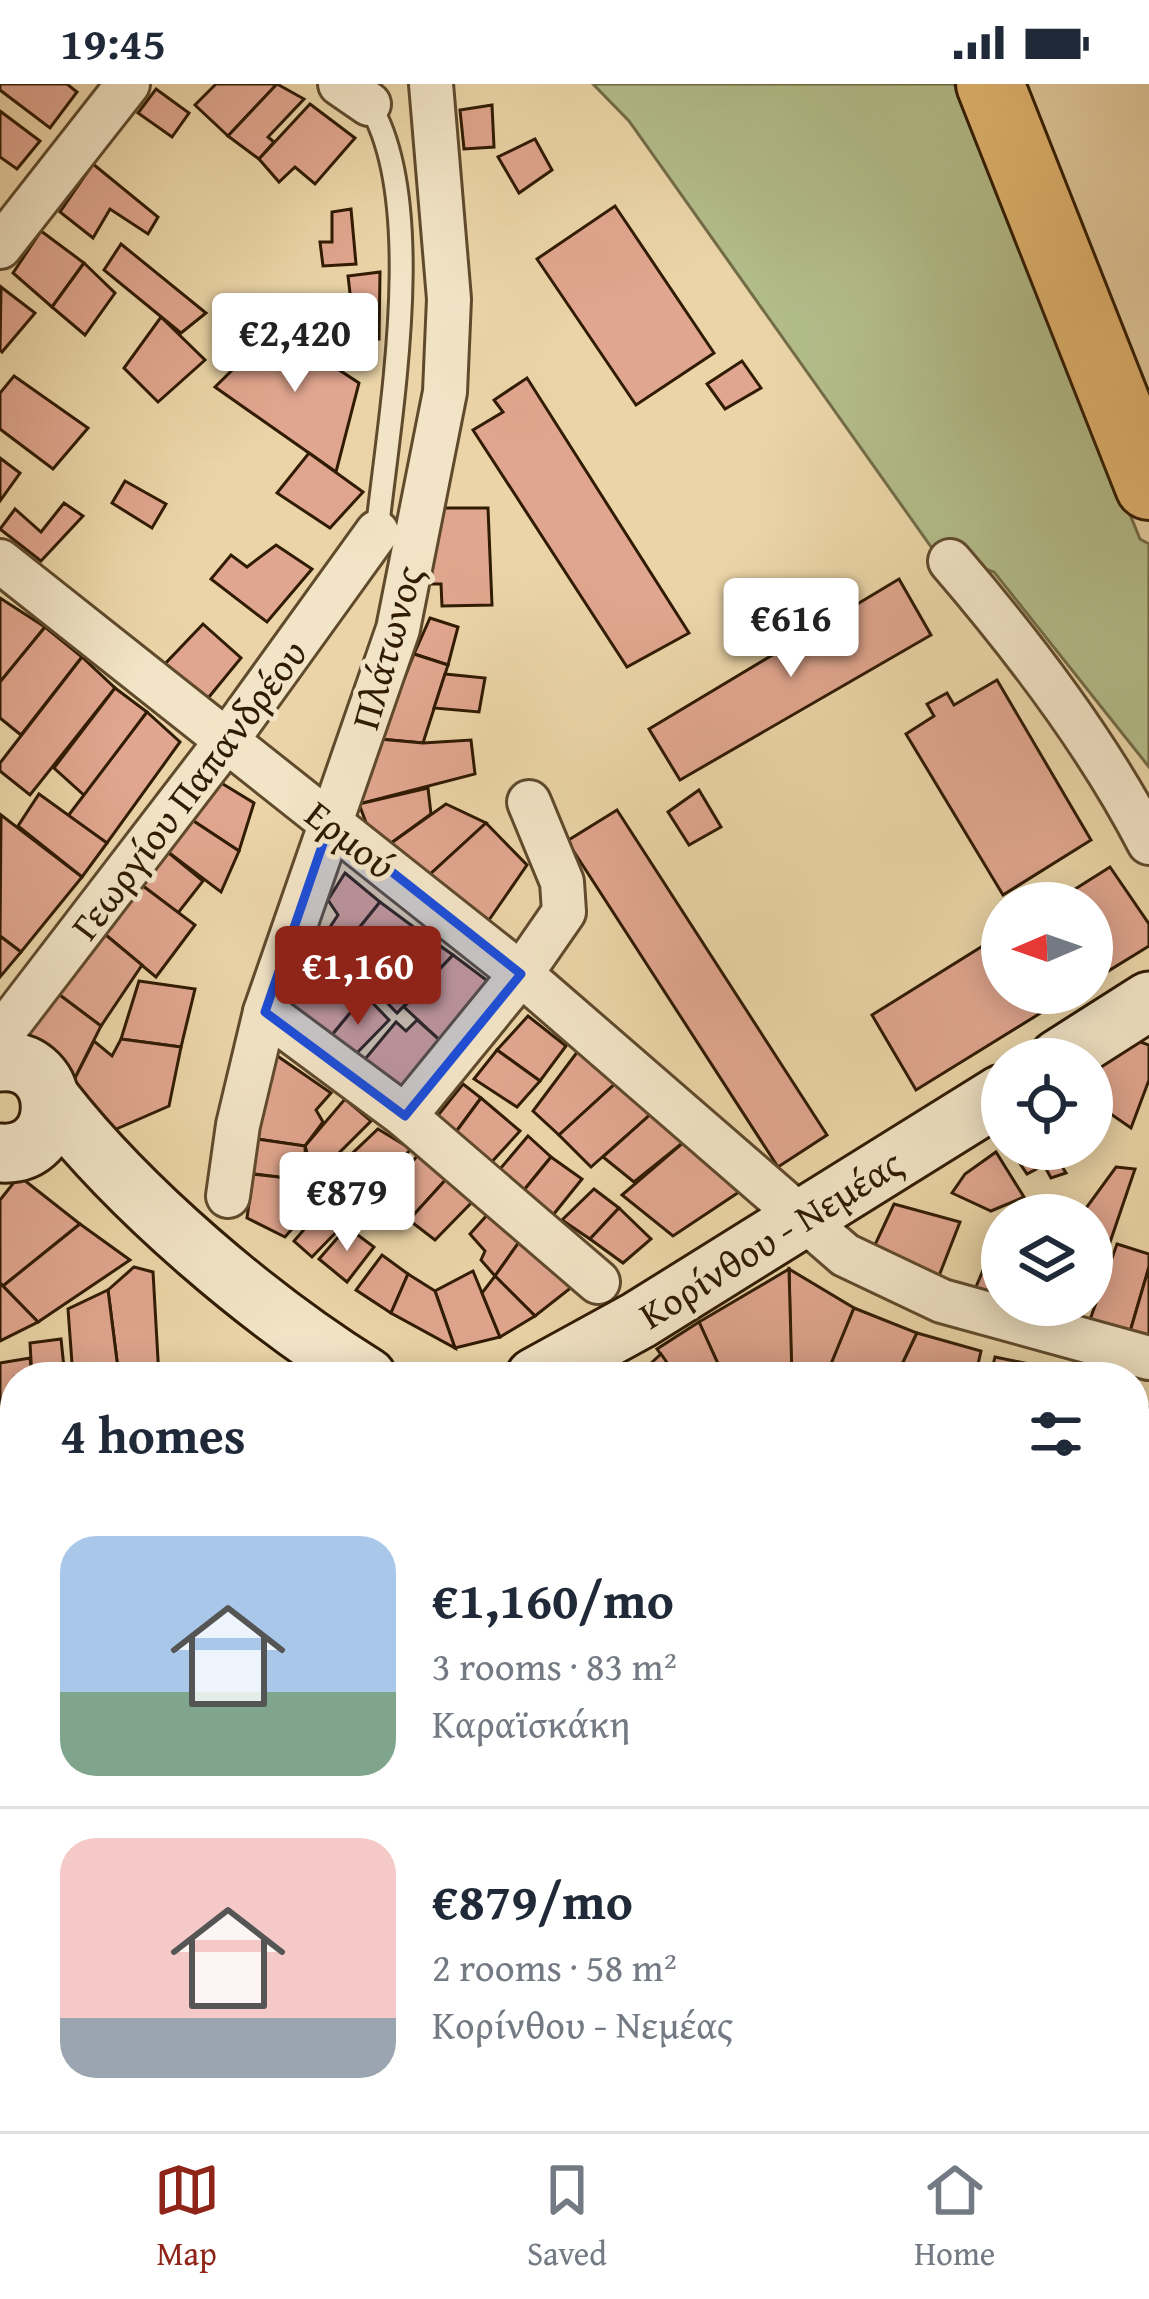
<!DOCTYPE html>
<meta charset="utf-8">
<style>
:root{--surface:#fff;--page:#f2f2f3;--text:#1f2937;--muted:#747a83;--line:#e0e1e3;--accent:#8f2418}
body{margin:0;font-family:"Gentium Book Plus",serif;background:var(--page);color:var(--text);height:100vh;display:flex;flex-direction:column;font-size:45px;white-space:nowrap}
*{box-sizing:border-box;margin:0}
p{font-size:39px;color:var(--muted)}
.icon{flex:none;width:66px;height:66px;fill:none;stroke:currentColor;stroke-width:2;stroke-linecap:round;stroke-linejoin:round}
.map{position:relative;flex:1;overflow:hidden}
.drawer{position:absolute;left:0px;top:1278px;width:1149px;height:771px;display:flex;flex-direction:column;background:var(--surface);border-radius:48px 48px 0 0;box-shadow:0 6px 30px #0003}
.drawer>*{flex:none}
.needle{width:78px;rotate:268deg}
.buttons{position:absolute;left:981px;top:798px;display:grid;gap:24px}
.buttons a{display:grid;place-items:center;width:132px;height:132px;border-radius:50%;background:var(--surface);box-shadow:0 6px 30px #0003;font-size:60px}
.price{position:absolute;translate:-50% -102px;padding:0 27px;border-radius:12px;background:#fff;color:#222;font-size:39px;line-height:78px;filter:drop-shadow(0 3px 6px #0008)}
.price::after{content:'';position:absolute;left:50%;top:72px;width:36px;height:27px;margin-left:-18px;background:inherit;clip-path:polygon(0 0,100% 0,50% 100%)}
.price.selected{background:var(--accent);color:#fff}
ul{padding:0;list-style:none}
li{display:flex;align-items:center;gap:36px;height:300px;padding:0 60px}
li+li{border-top:3px solid var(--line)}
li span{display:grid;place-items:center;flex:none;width:336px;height:240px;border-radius:36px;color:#555}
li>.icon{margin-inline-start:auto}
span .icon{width:144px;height:144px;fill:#fffc;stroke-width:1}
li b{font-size:51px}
h2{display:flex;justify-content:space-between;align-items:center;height:144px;padding:0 60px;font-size:51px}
.status{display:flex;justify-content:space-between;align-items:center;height:84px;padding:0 60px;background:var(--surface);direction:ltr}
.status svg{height:33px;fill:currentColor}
.menu{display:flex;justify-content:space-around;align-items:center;height:168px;border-top:3px solid var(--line);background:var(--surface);font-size:33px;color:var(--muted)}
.menu a{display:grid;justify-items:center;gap:6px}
.menu .selected{color:var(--accent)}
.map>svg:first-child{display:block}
.green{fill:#b3be8b;stroke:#726c47;stroke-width:3}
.water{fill:#9fb5b5;stroke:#73776e;stroke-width:3}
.building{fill:#e1a68f;stroke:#301b03;stroke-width:3}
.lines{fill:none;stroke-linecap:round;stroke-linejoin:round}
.lane-casing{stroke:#5f4a2c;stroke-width:27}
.street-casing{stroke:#5f4a2c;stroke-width:48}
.secondary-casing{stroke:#301b03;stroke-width:63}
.highway-casing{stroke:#301b03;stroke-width:72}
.lane{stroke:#f2e4c6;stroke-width:21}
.street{stroke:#f2e4c6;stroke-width:42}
.secondary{stroke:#f2e4c6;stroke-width:57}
.highway{stroke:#e6ba74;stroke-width:66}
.marked{fill:#1d4ed8;fill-opacity:0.2;stroke:#1d4ed8;stroke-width:9;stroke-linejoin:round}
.labels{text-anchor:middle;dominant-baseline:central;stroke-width:10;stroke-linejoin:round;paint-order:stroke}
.street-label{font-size:39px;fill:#301b03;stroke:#f2e4c6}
</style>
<div class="status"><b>19:45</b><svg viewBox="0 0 49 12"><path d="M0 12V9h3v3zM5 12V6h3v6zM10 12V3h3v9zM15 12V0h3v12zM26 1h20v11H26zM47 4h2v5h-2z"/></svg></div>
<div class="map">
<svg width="1149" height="2047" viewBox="0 0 1149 2047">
<rect width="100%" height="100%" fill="#ebd5a8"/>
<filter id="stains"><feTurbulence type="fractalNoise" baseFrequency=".00167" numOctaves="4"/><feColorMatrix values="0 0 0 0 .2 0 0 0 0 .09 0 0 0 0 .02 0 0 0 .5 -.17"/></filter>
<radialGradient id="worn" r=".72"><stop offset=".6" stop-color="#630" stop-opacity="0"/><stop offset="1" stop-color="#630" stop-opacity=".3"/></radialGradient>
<!-- green -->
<path class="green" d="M593,0H954L1140,455L1149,460V683L994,488L934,467L629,37Z"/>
<!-- water -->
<path class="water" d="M1134,1514L1149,1517V1646L1134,1644Z"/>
<!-- building -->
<g class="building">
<path d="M0,0H67L77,8L50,44L0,6Z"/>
<path d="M216,0H277L228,52L195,21Z"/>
<path d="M277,0L304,15L268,53L274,58L259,75L228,52Z"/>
<path d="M156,5L189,29L172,53L138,29Z"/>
<path d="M310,20L355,54L315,100L295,83L279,98L259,75Z"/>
<path d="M492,21L494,63L464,65L460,26Z"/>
<path d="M0,27L40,57L17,85L0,73Z"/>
<path d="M535,55L552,86L519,109L498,73Z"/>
<path d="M93,80L158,133L148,150L110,125L93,154L60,128Z"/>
<path d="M615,122L714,269L636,321L537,175Z"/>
<path d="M351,125L356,180L323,182L320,158H332V128Z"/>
<path d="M41,147L84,179L52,223L13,189Z"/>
<path d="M121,160L206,229L181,249L104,186Z"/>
<path d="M84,179L115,209L85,251L52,223Z"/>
<path d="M380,188L379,255L326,257L317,227L352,226L348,192Z"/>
<path d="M1,203L35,229L2,268L0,266Z"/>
<path d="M161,233L205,276L158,318L124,284Z"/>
<path d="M275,244L359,299L336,388L215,303Z"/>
<path d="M742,277L761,304L725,325L707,300Z"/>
<path d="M14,292L88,344L53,385L0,345V309Z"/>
<path d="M527,294L689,549L627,583L473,346L503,328L494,316Z"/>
<path d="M309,369L363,408L330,444L277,409Z"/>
<path d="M0,374L20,389L0,417Z"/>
<path d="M125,397L166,420L152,444L112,419Z"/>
<path d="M64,419L83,432L41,477L0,445L15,425L41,448Z"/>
<path d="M436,424H488L492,521L442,522L441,500H429Z"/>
<path d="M276,461L312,485L267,538L211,495L231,471L247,483Z"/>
<path d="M899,495L931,551L680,696L649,645Z"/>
<path d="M0,514L45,543L0,598Z"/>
<path d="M430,534L458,543L448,581L414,570Z"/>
<path d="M203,540L241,574L204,619L162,583Z"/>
<path d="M45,543L82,573L21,651L0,634V598Z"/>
<path d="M414,570L448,581L423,659L380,655Z"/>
<path d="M82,573L115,604L30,711L0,687V679Z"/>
<path d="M445,590L485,594L479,628L434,624Z"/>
<path d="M997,596L1091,756L1003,811L906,650L934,632L927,620L947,609L954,621Z"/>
<path d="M115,604L147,628L85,712L54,684Z"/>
<path d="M147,628L180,658L107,759L68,732Z"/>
<path d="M368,654L423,659L471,656L475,690L359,720Z"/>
<path d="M218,697L254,719L239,767L189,734Z"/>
<path d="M428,704L431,730L387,762L370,749L359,720Z"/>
<path d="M699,706L721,743L689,761L668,728Z"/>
<path d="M39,710L107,759L82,793L18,742Z"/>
<path d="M446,720L486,739L427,793L387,762Z"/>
<path d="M617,726L827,1051L778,1083L567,757Z"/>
<path d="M1,731L82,793L21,868L0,852Z"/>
<path d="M189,734L239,767L221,808L164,765Z"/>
<path d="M486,739L527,781L489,836L427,793Z"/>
<path d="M164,765L203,797L178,829L139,799Z"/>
<path d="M1110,783L1149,840V862L1092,897V819H1053Z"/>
<path d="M345,789L380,818L338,870L324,852L338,831L328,816Z"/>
<path d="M139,799L195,841L156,893L101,847Z"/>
<path d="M380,818L415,844L369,900L338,870Z"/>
<path d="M415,844L453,871L397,929L369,900Z"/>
<path d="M101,847L142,881L101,942L53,906Z"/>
<path d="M1002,850V909H1073L916,1006L872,931Z"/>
<path d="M0,852L21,868L0,893Z"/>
<path d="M301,864L365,911L327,957L284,923Z"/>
<path d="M453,871L493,901L445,961L404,923Z"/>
<path d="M139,897L195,905L181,963L121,955Z"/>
<path d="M53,906L101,942L72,1000L16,955Z"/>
<path d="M365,911L389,936L351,975L327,957Z"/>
<path d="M528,932L566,962L540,997L497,966Z"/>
<path d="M417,936L445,961L400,1014L361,980L396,938L406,947Z"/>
<path d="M121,955L181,963L169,1022L114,1046L72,1000L94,957L112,972Z"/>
<path d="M1135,956L1149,961V996L1131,1044L1092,1017V987Z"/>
<path d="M497,966L540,997L517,1023L474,995Z"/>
<path d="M578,967L617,998L559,1051L533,1027Z"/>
<path d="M273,969L331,1009L316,1026L323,1038L305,1062L257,1055Z"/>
<path d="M617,998L652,1029L591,1083L559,1051Z"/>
<path d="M463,1000L481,1014L450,1056L431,1040Z"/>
<path d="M481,1014L520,1047L488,1082L450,1056Z"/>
<path d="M345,1015L371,1037L332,1076L330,1097L317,1102L305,1062Z"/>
<path d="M652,1029L685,1057L634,1098L603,1073Z"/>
<path d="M378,1045L411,1065L370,1108L339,1082Z"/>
<path d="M528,1052L551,1073L524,1106L500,1085Z"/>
<path d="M257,1055L305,1062L306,1097L253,1090Z"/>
<path d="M685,1057L739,1108L673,1152L622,1111Z"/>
<path d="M1022,1065H1051L1066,1089L1051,1094L1044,1081L1027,1090L1013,1069Z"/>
<path d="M996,1068L1024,1113L991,1127L952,1109L965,1090Z"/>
<path d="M419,1070L449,1092L409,1136L383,1111Z"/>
<path d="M551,1073L582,1095L553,1131L524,1106Z"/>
<path d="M1116,1083L1135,1085L1092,1211V1131H1081Z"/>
<path d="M253,1090L279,1093L318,1115L285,1153L247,1134Z"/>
<path d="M19,1092L80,1140L3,1202L0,1199V1116Z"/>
<path d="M449,1092L478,1112L435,1156L409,1136Z"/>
<path d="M594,1105L619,1124L590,1155L562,1136Z"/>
<path d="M326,1120L347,1137L312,1173L294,1157Z"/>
<path d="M894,1120L960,1138L937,1197L873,1165Z"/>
<path d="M619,1124L651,1155L623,1179L590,1155Z"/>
<path d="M488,1130L522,1154L495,1192L481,1176L485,1167L470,1150Z"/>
<path d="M80,1140L130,1176L38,1238L3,1202Z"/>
<path d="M1002,1141V1219L973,1210Z"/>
<path d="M347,1143L374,1163L347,1198L319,1175Z"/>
<path d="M522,1154L577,1199L535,1232L495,1192Z"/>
<path d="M1117,1160L1149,1170V1183L1127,1258L1086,1247Z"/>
<path d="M382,1171L408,1190L391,1229L356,1206Z"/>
<path d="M134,1183L153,1188L159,1293H119L108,1206Z"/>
<path d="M1149,1183V1265L1127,1258Z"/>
<path d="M789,1185L854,1224L827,1293H816L791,1282Z"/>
<path d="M789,1185L792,1293H724L699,1238Z"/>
<path d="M473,1187L500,1253L455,1264L435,1207Z"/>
<path d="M408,1190L435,1207L455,1264L391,1229Z"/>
<path d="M495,1192L535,1232L500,1253L482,1209Z"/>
<path d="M0,1199L38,1238L0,1257Z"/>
<path d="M108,1206L119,1293H73L68,1225Z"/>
<path d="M854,1224L917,1249L896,1293H866L831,1280Z"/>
<path d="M699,1238L724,1293H677L657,1265Z"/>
<path d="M917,1249L981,1267L975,1293H896Z"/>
<path d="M61,1255L65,1293H32L30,1259Z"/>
<path d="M661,1270L677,1293H636Z"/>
<path d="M995,1273L1059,1286L1058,1293H990Z"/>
<path d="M30,1274L32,1293H15V1318L0,1320V1279Z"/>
<path d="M1134,1322L1149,1323V1405L1134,1404Z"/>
<path d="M0,1595L15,1606V1736L0,1724Z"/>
<path d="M1134,1701L1149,1702L1144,1738L1149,1739V1766L1134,1762Z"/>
<path d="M1134,1771L1149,1774L1142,1809L1149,1812V1871L1134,1866Z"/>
<path d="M1149,1928V1986L1145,1988L1134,1969V1938Z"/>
<path d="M15,1932V1981L0,1965V1952Z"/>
<path d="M70,2034H121L124,2037L117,2047H83Z"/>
<path d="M145,2034H194L206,2047H149L141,2038Z"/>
<path d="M373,2034H437L422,2047H382L368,2038Z"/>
<path d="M516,2034H586L593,2039L586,2047H504Z"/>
<path d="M674,2034H730L721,2047H692Z"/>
<path d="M851,2034H914L927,2047H863Z"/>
<path d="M914,2034H968L956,2047H927Z"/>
<path d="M1016,2034H1054L1068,2047H1015L1009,2041Z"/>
</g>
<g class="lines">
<defs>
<g id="lane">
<path d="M369,20C429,119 389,334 377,448"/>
<path d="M976,2047L989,2034"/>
</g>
<g id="street">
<path d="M340,0L369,20"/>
<path d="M0,163L128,0"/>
<path d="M0,477L521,890L845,1171L942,1217L1149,1274"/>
<path d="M950,477C1024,563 1097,658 1149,759"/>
<path d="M265,928L405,1032L598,1198"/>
<path d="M0,962L7,943L227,656L377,448"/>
<path d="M405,1032L521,890L564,828L562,798L529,718"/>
<path d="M228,1112L238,1041L265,928L398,545L445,308L449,215L431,0"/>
<path d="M0,1536L15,1547"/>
<path d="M1134,1874L1149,1878"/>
<path d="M0,1895L15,1874"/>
<path d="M269,2034L271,2047"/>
<path d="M326,2034L328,2047"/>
<path d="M647,2034L662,2047"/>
</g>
<g id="secondary">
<path d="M1058,975L1149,917"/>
<path d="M0,978C67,972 67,1074 0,1069"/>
<path d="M52,1016C131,1117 258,1225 367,1293"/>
<path d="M535,1293L639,1236L1002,1010"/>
</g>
<path id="highway" d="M990,0L1149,402"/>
</defs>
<!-- lane casing -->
<use href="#lane" class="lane-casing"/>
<!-- street casing -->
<use href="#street" class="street-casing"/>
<!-- secondary casing -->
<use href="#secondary" class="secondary-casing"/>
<!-- highway casing -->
<use href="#highway" class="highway-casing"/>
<!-- lane -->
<use href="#lane" class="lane"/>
<!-- street -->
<use href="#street" class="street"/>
<!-- secondary -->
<use href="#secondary" class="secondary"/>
<!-- highway -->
<use href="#highway" class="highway"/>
</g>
<!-- marked area -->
<path class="marked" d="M330,739L521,890L405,1032L265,928Z"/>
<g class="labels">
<!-- street labels -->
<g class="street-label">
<text transform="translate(386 563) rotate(-74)">Πλάτωνος</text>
<text transform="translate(188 705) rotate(-53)">Γεωργίου Παπανδρέου</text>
<text transform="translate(351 755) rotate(38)">Ερμού</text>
<text transform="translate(770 1154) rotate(-32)">Κορίνθου - Νεμέας</text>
</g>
</g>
<rect width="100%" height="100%" filter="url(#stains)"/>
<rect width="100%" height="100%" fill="url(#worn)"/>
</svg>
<div class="buttons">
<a><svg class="needle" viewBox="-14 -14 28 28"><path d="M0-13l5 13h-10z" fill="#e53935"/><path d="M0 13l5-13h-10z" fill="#747a83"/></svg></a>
<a><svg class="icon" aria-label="locate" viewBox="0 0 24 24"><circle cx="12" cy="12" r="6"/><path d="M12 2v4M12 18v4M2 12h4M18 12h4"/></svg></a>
<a><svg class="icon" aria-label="layers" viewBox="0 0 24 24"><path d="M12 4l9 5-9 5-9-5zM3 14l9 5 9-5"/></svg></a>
</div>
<b class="price" style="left:295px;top:311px">€2,420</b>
<b class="price" style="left:791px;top:596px">€616</b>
<b class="price selected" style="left:358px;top:944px">€1,160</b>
<b class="price" style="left:347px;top:1170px">€879</b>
<section class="drawer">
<h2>4 homes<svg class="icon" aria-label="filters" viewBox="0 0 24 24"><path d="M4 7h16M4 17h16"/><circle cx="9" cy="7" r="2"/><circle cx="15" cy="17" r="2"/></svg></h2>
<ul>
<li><span style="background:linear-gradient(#a9c7e8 65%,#7fa58c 0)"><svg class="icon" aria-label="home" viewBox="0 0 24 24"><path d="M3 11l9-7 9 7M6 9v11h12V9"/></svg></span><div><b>€1,160/mo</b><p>3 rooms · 83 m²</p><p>Καραϊσκάκη</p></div></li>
<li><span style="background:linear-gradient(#f6c9c9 75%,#9aa5b1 0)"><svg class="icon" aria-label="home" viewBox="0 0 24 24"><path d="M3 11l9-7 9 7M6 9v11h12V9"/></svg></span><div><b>€879/mo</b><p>2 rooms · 58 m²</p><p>Κορίνθου - Νεμέας</p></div></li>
</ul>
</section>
</div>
<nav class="menu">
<a class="selected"><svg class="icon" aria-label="map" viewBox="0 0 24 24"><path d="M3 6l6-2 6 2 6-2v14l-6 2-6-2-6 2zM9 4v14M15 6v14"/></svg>Map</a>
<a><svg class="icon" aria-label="saved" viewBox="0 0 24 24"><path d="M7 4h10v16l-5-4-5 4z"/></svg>Saved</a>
<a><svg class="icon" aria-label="home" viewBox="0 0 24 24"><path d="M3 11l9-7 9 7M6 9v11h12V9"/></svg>Home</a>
</nav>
